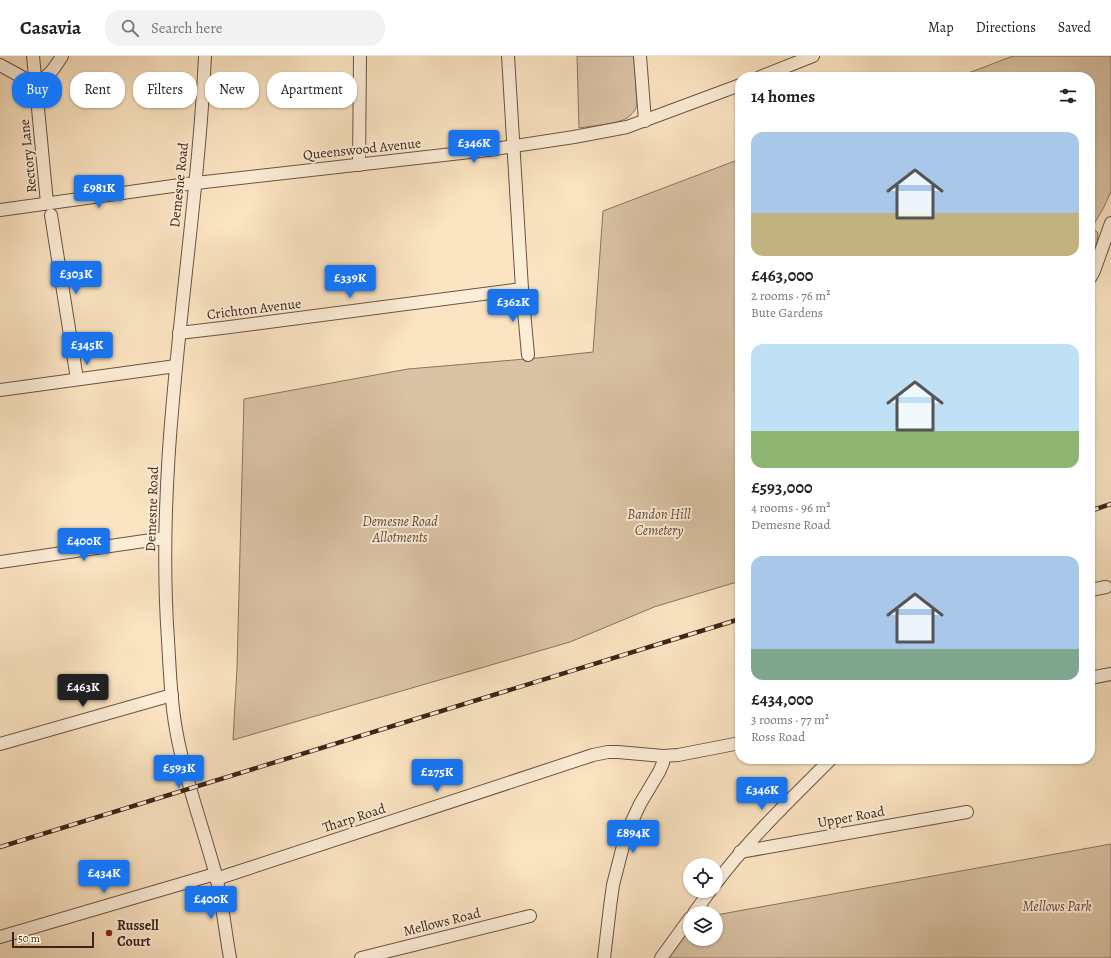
<!DOCTYPE html>
<meta charset="utf-8">
<style>
:root{--surface:#fff;--page:#f2f2f2;--text:#222;--muted:#767676;--line:#e0e0e0;--accent:#1a73e8}
body{margin:0;font-family:Alegreya,serif;background:var(--page);color:var(--text);height:100vh;display:flex;flex-direction:column;font-size:15px;white-space:nowrap}
*{box-sizing:border-box;margin:0}
p{font-size:13px;color:var(--muted)}
.icon{flex:none;width:22px;height:22px;fill:none;stroke:currentColor;stroke-width:2;stroke-linecap:round;stroke-linejoin:round}
.map{position:relative;flex:1;overflow:hidden}
.details{position:absolute;left:735px;top:16px;width:360px;height:692px;display:flex;flex-direction:column;background:var(--surface);border-radius:16px;box-shadow:0 1px 3px #0004}
.details>*{flex:none}
.guide{position:absolute;left:12px;top:16px;width:380px;height:36px;display:flex;gap:8px}
.controls{position:absolute;left:683px;top:802px;display:grid;gap:8px}
.controls a{display:grid;place-items:center;width:40px;height:40px;border-radius:50%;background:var(--surface);box-shadow:0 1px 3px #0004;font-size:20px}
.scale{position:absolute;left:12px;bottom:10px;width:82px;box-sizing:border-box;padding-left:4px;border:2px solid #3b2319;border-top:0;font-size:11px;line-height:14px;white-space:nowrap;color:#3b2319;-webkit-text-stroke:3px #fcedd7;paint-order:stroke}
.price{position:absolute;translate:-50% -34px;padding:0 9px;border-radius:4px;background:var(--accent);color:#fff;font-size:13px;line-height:26px;filter:drop-shadow(0 1px 2px #0008)}
.price::after{content:'';position:absolute;left:50%;top:24px;width:12px;height:9px;margin-left:-6px;background:inherit;clip-path:polygon(0 0,100% 0,50% 100%)}
.price.current{background:#222;color:#fff}
ul{padding:0;list-style:none}
li{display:grid;align-content:center;gap:8px;height:212px;padding:0 16px}
li span{display:grid;place-items:center;height:124px;border-radius:12px;color:#555}
li>.icon{margin-inline-start:auto}
span .icon{width:72px;height:72px;fill:#fffc;stroke-width:1}
li b{font-size:17px}
h2{display:flex;justify-content:space-between;align-items:center;height:48px;padding:0 16px;font-size:17px}
.tag{padding:0 14px;border-radius:16px;background:var(--surface);box-shadow:0 1px 3px #0004;font-size:14px;line-height:36px}
.tag.current{background:var(--accent);color:#fff}
header{display:flex;align-items:center;gap:24px;box-sizing:border-box;height:56px;padding:0 20px;background:var(--surface);border-bottom:1px solid var(--line)}
header strong{font-size:19px}
nav{display:flex;gap:22px;margin-inline-start:auto;font-size:14px}
.search{width:280px;height:36px;background:var(--page);display:flex;align-items:center;gap:10px;box-sizing:border-box;padding:0 14px;border-radius:16px;color:var(--muted);font-size:15px}
.map>svg:first-child{display:block}
.green{fill:#dac3a5;stroke:#8a735f}
.lines{fill:none;stroke-linecap:round;stroke-linejoin:round}
.minor-casing{stroke:#6b5343;stroke-width:14}
.minor{stroke:#fcedd7;stroke-width:12}
.rail-casing{stroke:#3b2319;stroke-width:4.5}
.rail{stroke:#fcedd7;stroke-width:3;stroke-dasharray:9;stroke-linecap:butt}
.poi-dot{fill:#8f2418;stroke:#fcedd7;stroke-width:1.5}
.labels{text-anchor:middle;dominant-baseline:central;stroke-width:4;stroke-linejoin:round;paint-order:stroke}
.street-label{font-size:14px;fill:#3b2319;stroke:#fcedd7}
.park-label{font-size:14px;font-style:italic;fill:#634b3c;stroke:#fcedd7}
.poi-label{font-size:14px;font-weight:bold;fill:#3b2319;stroke:#fcedd7;text-anchor:start}
</style>
<header>
<strong>Casavia</strong>
<div class="search"><svg class="icon" aria-label="search" viewBox="0 0 24 24"><circle cx="10" cy="10" r="6"/><path d="M15 15l6 6"/></svg>Search here</div>
<nav><a>Map</a><a>Directions</a><a>Saved</a></nav>
</header>
<div class="map">
<svg width="1111" height="902" viewBox="0 0 1111 902">
<rect width="100%" height="100%" fill="#fbe4c2"/>
<filter id="stains"><feTurbulence type="fractalNoise" baseFrequency=".005" numOctaves="4"/><feColorMatrix values="0 0 0 0 .2 0 0 0 0 .09 0 0 0 0 .02 0 0 0 .5 -.17"/></filter>
<radialGradient id="worn" r=".72"><stop offset=".6" stop-color="#630" stop-opacity="0"/><stop offset="1" stop-color="#630" stop-opacity=".3"/></radialGradient>
<!-- green -->
<g class="green">
<path d="M577,0H634L637,50C635,54 632,59 627,62C618,68 591,70 579,72Z"/>
<path d="M1013,0H1111V135L1103,153L1092,171L1098,177L1097,186L1090,204V21H958Z"/>
<path d="M740,103V525L654,551L570,586L233,684L237,612L244,343L408,313L537,302L593,296L603,155Z"/>
<path d="M1111,788V902H663L690,864V883H716V859Z"/>
</g>
<g class="lines">
<defs>
<g id="minor">
<path d="M33,0L47,147"/>
<path d="M205,0C196,195 154,388 168,584C170,617 171,651 178,684C187,729 203,772 215,816C222,844 225,874 230,902"/>
<path d="M508,0L522,233L528,299"/>
<path d="M640,0L645,65"/>
<path d="M0,9L31,26C47,25 54,13 62,0"/>
<path d="M760,21L813,0"/>
<path d="M359,109L360,0"/>
<path d="M0,154L187,128L488,94L574,81L627,71L740,29"/>
<path d="M51,159L77,323"/>
<path d="M1090,222L1094,215L1111,167"/>
<path d="M179,277L222,272L522,233"/>
<path d="M0,334L176,310"/>
<path d="M0,506L165,482"/>
<path d="M1090,534L1106,531"/>
<path d="M1090,622L1111,618"/>
<path d="M0,688L172,639"/>
<path d="M740,796L967,756"/>
<path d="M216,823L593,699L608,696H618L663,700L678,699L740,687"/>
<path d="M716,827C750,782 791,743 831,703"/>
<path d="M694,857L710,835"/>
<path d="M0,881L215,818"/>
<path d="M361,902L530,860"/>
<path d="M604,902L610,851L613,829L626,778L640,748L659,716L663,707V700"/>
<path d="M661,902L690,862"/>
</g>
</defs>
<!-- minor casing -->
<use href="#minor" class="minor-casing"/>
<!-- minor -->
<use href="#minor" class="minor"/>
<defs>
<g id="rail">
<path d="M1090,455L1111,448"/>
<path d="M0,791L740,563"/>
</g>
</defs>
<!-- rail casing -->
<use href="#rail" class="rail-casing"/>
<!-- rail -->
<use href="#rail" class="rail"/>
</g>
<!-- markers -->
<circle class="poi-dot" cx="109" cy="877" r="4"/>
<g class="labels">
<!-- street labels -->
<g class="street-label">
<text transform="translate(362 93) rotate(-6)">Queenswood Avenue</text>
<text transform="translate(28 100) rotate(-96)">Rectory Lane</text>
<text transform="translate(179 129) rotate(-84)">Demesne Road</text>
<text transform="translate(254 253) rotate(-7)">Crichton Avenue</text>
<text transform="translate(152 453) rotate(-88)">Demesne Road</text>
<text transform="translate(851 761) rotate(-10)">Upper Road</text>
<text transform="translate(354 762) rotate(-18)">Tharp Road</text>
<text transform="translate(442 866) rotate(-14)">Mellows Road</text>
</g>
<!-- park labels -->
<g class="park-label">
<text x="659" y="458">Bandon Hill<tspan x="659" dy="16">Cemetery</tspan></text>
<text x="400" y="465">Demesne Road<tspan x="400" dy="16">Allotments</tspan></text>
<text x="1057" y="850">Mellows Park</text>
</g>
<!-- poi labels -->
<g class="poi-label">
<text x="117" y="869">Russell<tspan x="117" dy="16">Court</tspan></text>
</g>
</g>
<rect width="100%" height="100%" filter="url(#stains)"/>
<rect width="100%" height="100%" fill="url(#worn)"/>
</svg>
<div class="controls">
<a><svg class="icon" aria-label="locate" viewBox="0 0 24 24"><circle cx="12" cy="12" r="6"/><path d="M12 2v4M12 18v4M2 12h4M18 12h4"/></svg></a>
<a><svg class="icon" aria-label="layers" viewBox="0 0 24 24"><path d="M12 4l9 5-9 5-9-5zM3 14l9 5 9-5"/></svg></a>
</div>
<div class="scale">50 m</div>
<b class="price" style="left:474px;top:108px">£346K</b>
<b class="price" style="left:99px;top:153px">£981K</b>
<b class="price" style="left:76px;top:239px">£303K</b>
<b class="price" style="left:350px;top:243px">£339K</b>
<b class="price" style="left:513px;top:267px">£362K</b>
<b class="price" style="left:87px;top:310px">£345K</b>
<b class="price" style="left:84px;top:506px">£400K</b>
<b class="price current" style="left:83px;top:652px">£463K</b>
<b class="price" style="left:179px;top:733px">£593K</b>
<b class="price" style="left:437px;top:737px">£275K</b>
<b class="price" style="left:762px;top:755px">£346K</b>
<b class="price" style="left:633px;top:798px">£894K</b>
<b class="price" style="left:104px;top:838px">£434K</b>
<b class="price" style="left:211px;top:864px">£400K</b>
<div class="guide">
<a class="tag current">Buy</a>
<a class="tag">Rent</a>
<a class="tag">Filters</a>
<a class="tag">New</a>
<a class="tag">Apartment</a>
</div>
<section class="details">
<h2>14 homes<svg class="icon" aria-label="filters" viewBox="0 0 24 24"><path d="M4 7h16M4 17h16"/><circle cx="9" cy="7" r="2"/><circle cx="15" cy="17" r="2"/></svg></h2>
<ul>
<li><span style="background:linear-gradient(#a9c7e8 65%,#c2b280 0)"><svg class="icon" aria-label="home" viewBox="0 0 24 24"><path d="M3 11l9-7 9 7M6 9v11h12V9"/></svg></span><div><b>£463,000</b><p>2 rooms · 76 m²</p><p>Bute Gardens</p></div></li>
<li><span style="background:linear-gradient(#bfe0f5 70%,#8fb573 0)"><svg class="icon" aria-label="home" viewBox="0 0 24 24"><path d="M3 11l9-7 9 7M6 9v11h12V9"/></svg></span><div><b>£593,000</b><p>4 rooms · 96 m²</p><p>Demesne Road</p></div></li>
<li><span style="background:linear-gradient(#a9c7e8 75%,#7fa58c 0)"><svg class="icon" aria-label="home" viewBox="0 0 24 24"><path d="M3 11l9-7 9 7M6 9v11h12V9"/></svg></span><div><b>£434,000</b><p>3 rooms · 77 m²</p><p>Ross Road</p></div></li>
</ul>
</section>
</div>
